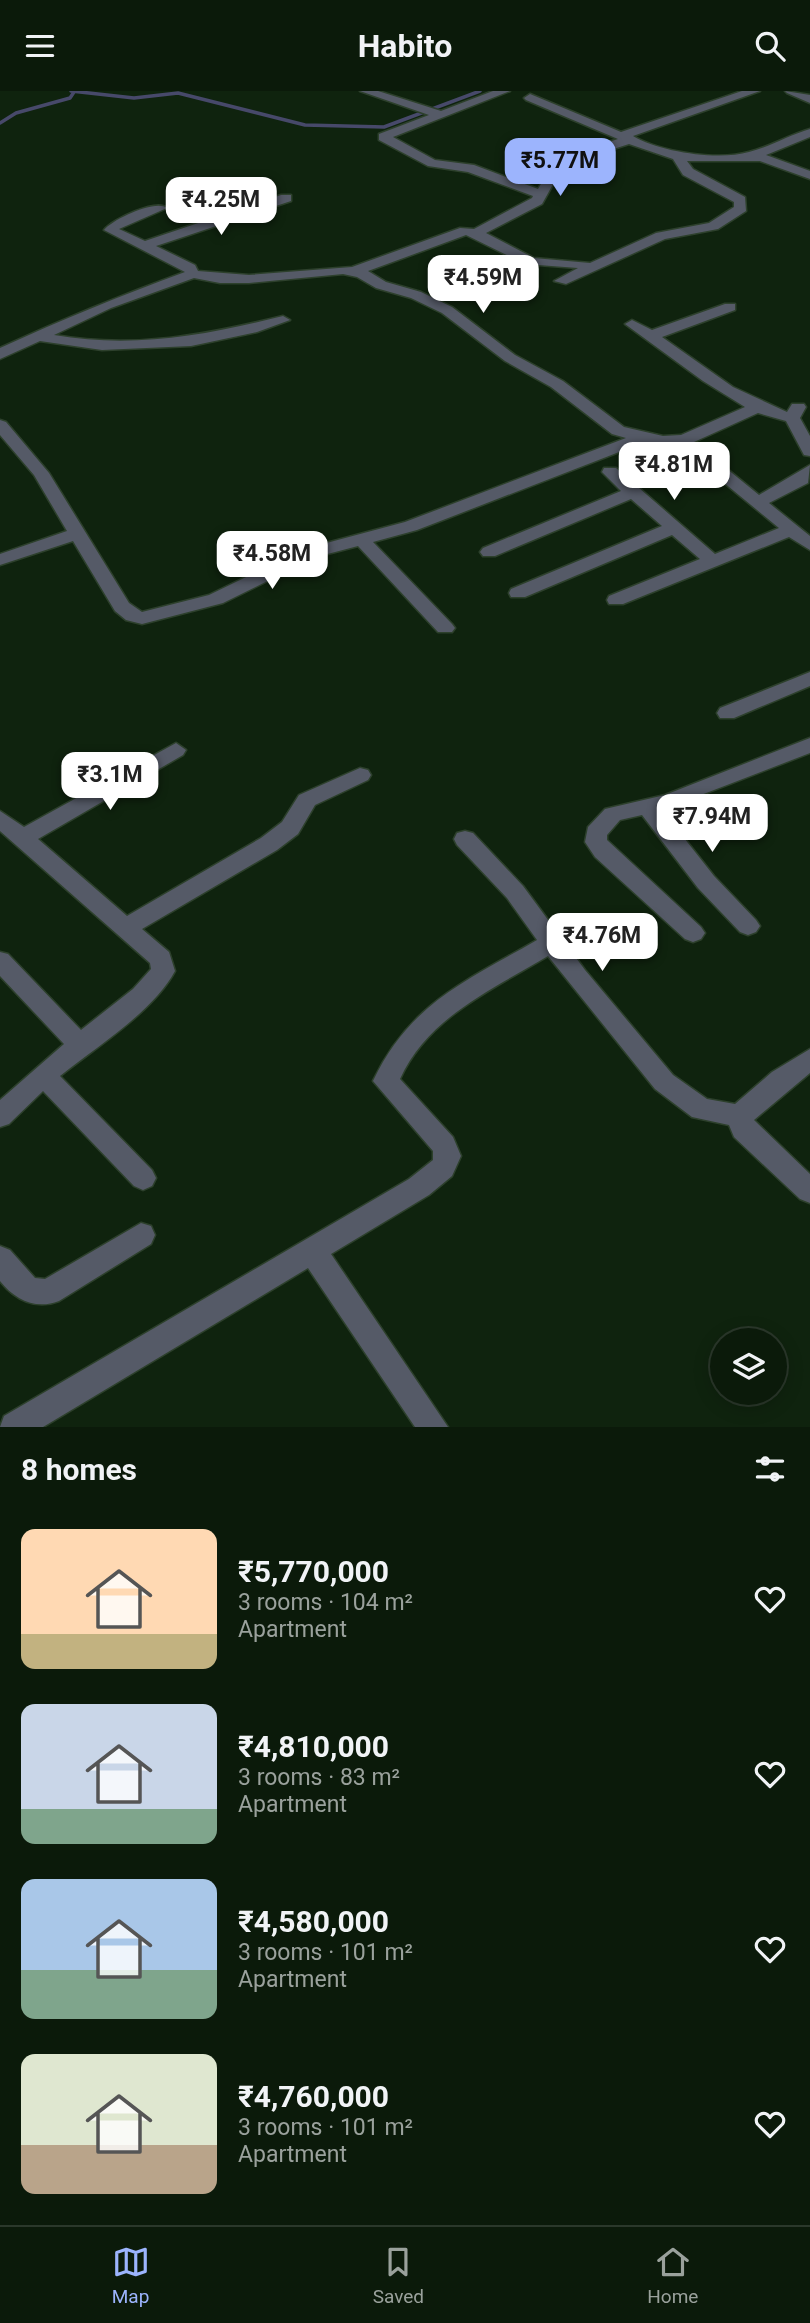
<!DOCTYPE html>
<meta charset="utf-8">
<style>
:root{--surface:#0b1a0a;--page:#192718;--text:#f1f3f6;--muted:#9aa19c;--line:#2b382b;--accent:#9cb4fd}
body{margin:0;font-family:Roboto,sans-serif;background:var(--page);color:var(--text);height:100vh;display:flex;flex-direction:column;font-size:26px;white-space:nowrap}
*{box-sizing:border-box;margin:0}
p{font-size:23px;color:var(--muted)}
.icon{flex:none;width:38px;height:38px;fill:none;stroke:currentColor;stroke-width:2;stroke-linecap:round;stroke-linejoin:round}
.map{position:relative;height:1336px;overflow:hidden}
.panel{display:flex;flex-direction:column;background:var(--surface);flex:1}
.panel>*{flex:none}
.fabs{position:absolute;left:710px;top:1237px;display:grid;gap:14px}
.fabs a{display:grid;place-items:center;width:77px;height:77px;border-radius:50%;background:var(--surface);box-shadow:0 4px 18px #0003,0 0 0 2px var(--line);font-size:35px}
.price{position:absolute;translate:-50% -60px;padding:0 16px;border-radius:14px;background:#fff;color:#222;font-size:23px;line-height:46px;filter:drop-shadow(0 2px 4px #0008)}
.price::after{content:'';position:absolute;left:50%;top:42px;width:21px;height:16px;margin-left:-10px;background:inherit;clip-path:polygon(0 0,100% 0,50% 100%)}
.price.on{background:var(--accent);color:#111}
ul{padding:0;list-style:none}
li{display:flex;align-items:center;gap:21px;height:175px;padding:0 21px}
li span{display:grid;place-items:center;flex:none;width:196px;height:140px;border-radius:14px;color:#555}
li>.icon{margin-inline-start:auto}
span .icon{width:84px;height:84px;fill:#fffc;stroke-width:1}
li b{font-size:30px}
h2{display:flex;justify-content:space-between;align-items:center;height:84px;padding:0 21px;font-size:30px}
header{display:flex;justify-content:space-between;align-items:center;height:91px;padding:0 21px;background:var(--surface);font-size:32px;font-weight:700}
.dock{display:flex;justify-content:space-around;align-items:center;height:98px;border-top:2px solid var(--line);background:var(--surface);font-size:19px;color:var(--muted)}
.dock a{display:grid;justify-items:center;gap:4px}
.dock .on{color:var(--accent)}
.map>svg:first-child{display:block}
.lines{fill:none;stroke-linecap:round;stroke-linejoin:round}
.stream{stroke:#47496a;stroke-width:3.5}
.minor-casing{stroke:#2d402c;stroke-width:3}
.minor{fill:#555a67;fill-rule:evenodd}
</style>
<header><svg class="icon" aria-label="menu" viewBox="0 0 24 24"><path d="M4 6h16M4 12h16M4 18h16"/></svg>Habito<svg class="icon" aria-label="search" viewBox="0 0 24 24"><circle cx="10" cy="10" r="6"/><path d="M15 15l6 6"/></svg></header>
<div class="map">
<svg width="810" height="1336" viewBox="0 0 810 1336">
<rect width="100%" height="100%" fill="#0f230e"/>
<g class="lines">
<!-- stream -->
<g class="stream">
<path d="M71,0L134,7L178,2L305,34L384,36L480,0"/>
<path d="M0,32L16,22L70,7L74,1"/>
</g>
<defs>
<g id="minor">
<path d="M360,0H378L441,20L493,0H510L393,46L435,69L474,74L538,98C558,62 581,60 618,48L526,9L524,7L530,3L621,41L742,0H760L633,45C660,61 718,70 749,61C770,56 789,44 810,38V46L766,64L810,80V88L760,70H687L693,78L745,106L746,120L718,138L665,148L566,193L554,190L578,177L525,173L466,144L368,180L386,191L421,201L452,216L515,264L563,290L624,336L663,345L681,344L745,316L703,290L625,233L632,229L652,239L725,213H735V219L662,246L733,296L787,321L792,313H804L806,316L800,327L810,345V365L804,364L786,330L758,322L694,351L759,404L810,374L808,392L769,412L810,445V459L789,446L623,513H609L607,509L609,505L700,468L672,444L525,506H511L509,502L511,498L662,435L631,408L495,465H483L480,461L483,457L621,400L602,381L604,377H616L715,463L779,437L678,354L645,351L417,439L373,451L452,533L455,537L452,541H438L358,455L316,466L223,512L142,533L126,529L115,520L73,450L0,474V463L67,440L34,384L0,344V329L6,331L49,382L129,512L142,521L209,504L304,458L405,431L626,347L612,343L551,296L505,270L442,222L411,207L376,197L357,186L343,183L249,192H220L194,187L111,217L54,244C134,258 206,244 283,225L290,229L257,241L191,255L102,259L40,250L0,268V257C61,229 122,204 185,181L104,139C113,128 156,108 167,117L119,138L145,150L281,104H291V110L156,155L195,174L198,180L249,184L352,176L460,137L474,138L532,107L533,105L468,81L428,75L379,49V43L429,24ZM629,53L673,68L683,84L734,111V116L709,132L656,142L590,172L534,167L486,142L542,113L557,86L573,71Z"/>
<path d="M785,0L810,4V12L787,2Z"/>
<path d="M810,581V595L734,627H720L717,622L720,617Z"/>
<path d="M810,647V662L662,719L714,785L756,829L760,835L756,841L748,844L740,841L698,797L642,724L620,729L607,744V749L701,836L705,842L701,848L693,851L685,848L595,766L585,751L588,736L605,718L665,704Z"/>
<path d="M176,652L186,659L183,664L38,748L127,825L261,747L282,731L299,704L360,677L368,679L371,684L368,689L315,714L298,743L277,759L142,838L169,861L175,880C153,921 96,956 60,985L152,1079L156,1087L152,1095L143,1099L134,1095L43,1000L9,1033L0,1036V1009L64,953L0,885V861L8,863L81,939L133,898L151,878L150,872L0,740V720L24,736Z"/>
<path d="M465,740L473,742L523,795L585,879L673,984L707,1008L735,1013L772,981L810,958V982L754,1029L810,1083V1112L800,1108L734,1046L729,1034L692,1026L655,998L548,865C493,898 428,926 400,988L453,1046L461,1065L452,1085L429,1104L331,1163L448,1336H415L308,1177L43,1336H0L4,1325L409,1088L433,1069V1060L373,990C410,912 466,890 537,849L507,807L457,754L454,748L457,742Z"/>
<path d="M141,1132L151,1135L155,1144L151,1153L59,1210C36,1219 15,1209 0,1190V1155L10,1159L35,1187L45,1188Z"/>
</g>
</defs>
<!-- minor casing -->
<use href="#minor" class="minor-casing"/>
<!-- minor -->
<use href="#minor" class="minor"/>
</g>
</svg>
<div class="fabs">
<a><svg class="icon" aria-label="layers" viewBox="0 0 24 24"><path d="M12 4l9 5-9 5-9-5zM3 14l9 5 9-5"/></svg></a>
</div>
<b class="price on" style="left:560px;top:107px">₹5.77M</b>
<b class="price" style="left:221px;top:146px">₹4.25M</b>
<b class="price" style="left:483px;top:224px">₹4.59M</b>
<b class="price" style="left:674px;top:411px">₹4.81M</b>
<b class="price" style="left:272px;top:500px">₹4.58M</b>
<b class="price" style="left:110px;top:721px">₹3.1M</b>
<b class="price" style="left:712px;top:763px">₹7.94M</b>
<b class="price" style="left:602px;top:882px">₹4.76M</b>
</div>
<section class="panel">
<h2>8 homes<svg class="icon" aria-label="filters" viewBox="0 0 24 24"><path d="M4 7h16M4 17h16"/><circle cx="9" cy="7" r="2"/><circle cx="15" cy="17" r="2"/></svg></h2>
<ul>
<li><span style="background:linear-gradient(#ffd9b3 75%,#c2b280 0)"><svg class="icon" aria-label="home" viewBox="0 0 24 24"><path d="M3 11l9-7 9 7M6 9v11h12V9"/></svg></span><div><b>₹5,770,000</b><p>3 rooms · 104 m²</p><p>Apartment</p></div><svg class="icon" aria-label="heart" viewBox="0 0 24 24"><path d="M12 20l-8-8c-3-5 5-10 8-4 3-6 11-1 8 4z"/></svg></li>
<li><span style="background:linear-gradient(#c9d6e8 75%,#7fa58c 0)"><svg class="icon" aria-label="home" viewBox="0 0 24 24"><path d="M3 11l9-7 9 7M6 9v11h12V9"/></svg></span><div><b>₹4,810,000</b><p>3 rooms · 83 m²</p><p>Apartment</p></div><svg class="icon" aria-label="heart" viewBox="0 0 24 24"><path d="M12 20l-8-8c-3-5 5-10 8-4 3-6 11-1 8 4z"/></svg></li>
<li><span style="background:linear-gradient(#a9c7e8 65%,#7fa58c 0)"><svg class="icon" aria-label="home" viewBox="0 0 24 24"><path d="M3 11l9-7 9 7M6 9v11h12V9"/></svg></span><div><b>₹4,580,000</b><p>3 rooms · 101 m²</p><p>Apartment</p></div><svg class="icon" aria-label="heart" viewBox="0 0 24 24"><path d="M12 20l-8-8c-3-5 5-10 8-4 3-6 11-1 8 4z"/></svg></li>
<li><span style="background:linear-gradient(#dfe7d0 65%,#b9a48a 0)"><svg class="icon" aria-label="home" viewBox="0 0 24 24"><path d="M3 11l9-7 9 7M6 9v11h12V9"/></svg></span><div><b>₹4,760,000</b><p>3 rooms · 101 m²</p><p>Apartment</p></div><svg class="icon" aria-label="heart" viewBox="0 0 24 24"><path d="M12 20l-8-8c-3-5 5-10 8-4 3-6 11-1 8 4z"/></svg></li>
</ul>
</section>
<nav class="dock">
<a class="on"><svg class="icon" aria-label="map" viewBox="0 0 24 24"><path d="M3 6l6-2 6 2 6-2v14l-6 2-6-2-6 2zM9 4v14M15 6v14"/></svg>Map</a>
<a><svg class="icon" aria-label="saved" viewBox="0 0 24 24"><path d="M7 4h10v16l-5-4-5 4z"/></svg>Saved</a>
<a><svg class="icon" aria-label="home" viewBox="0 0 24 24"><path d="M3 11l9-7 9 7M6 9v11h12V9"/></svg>Home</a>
</nav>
